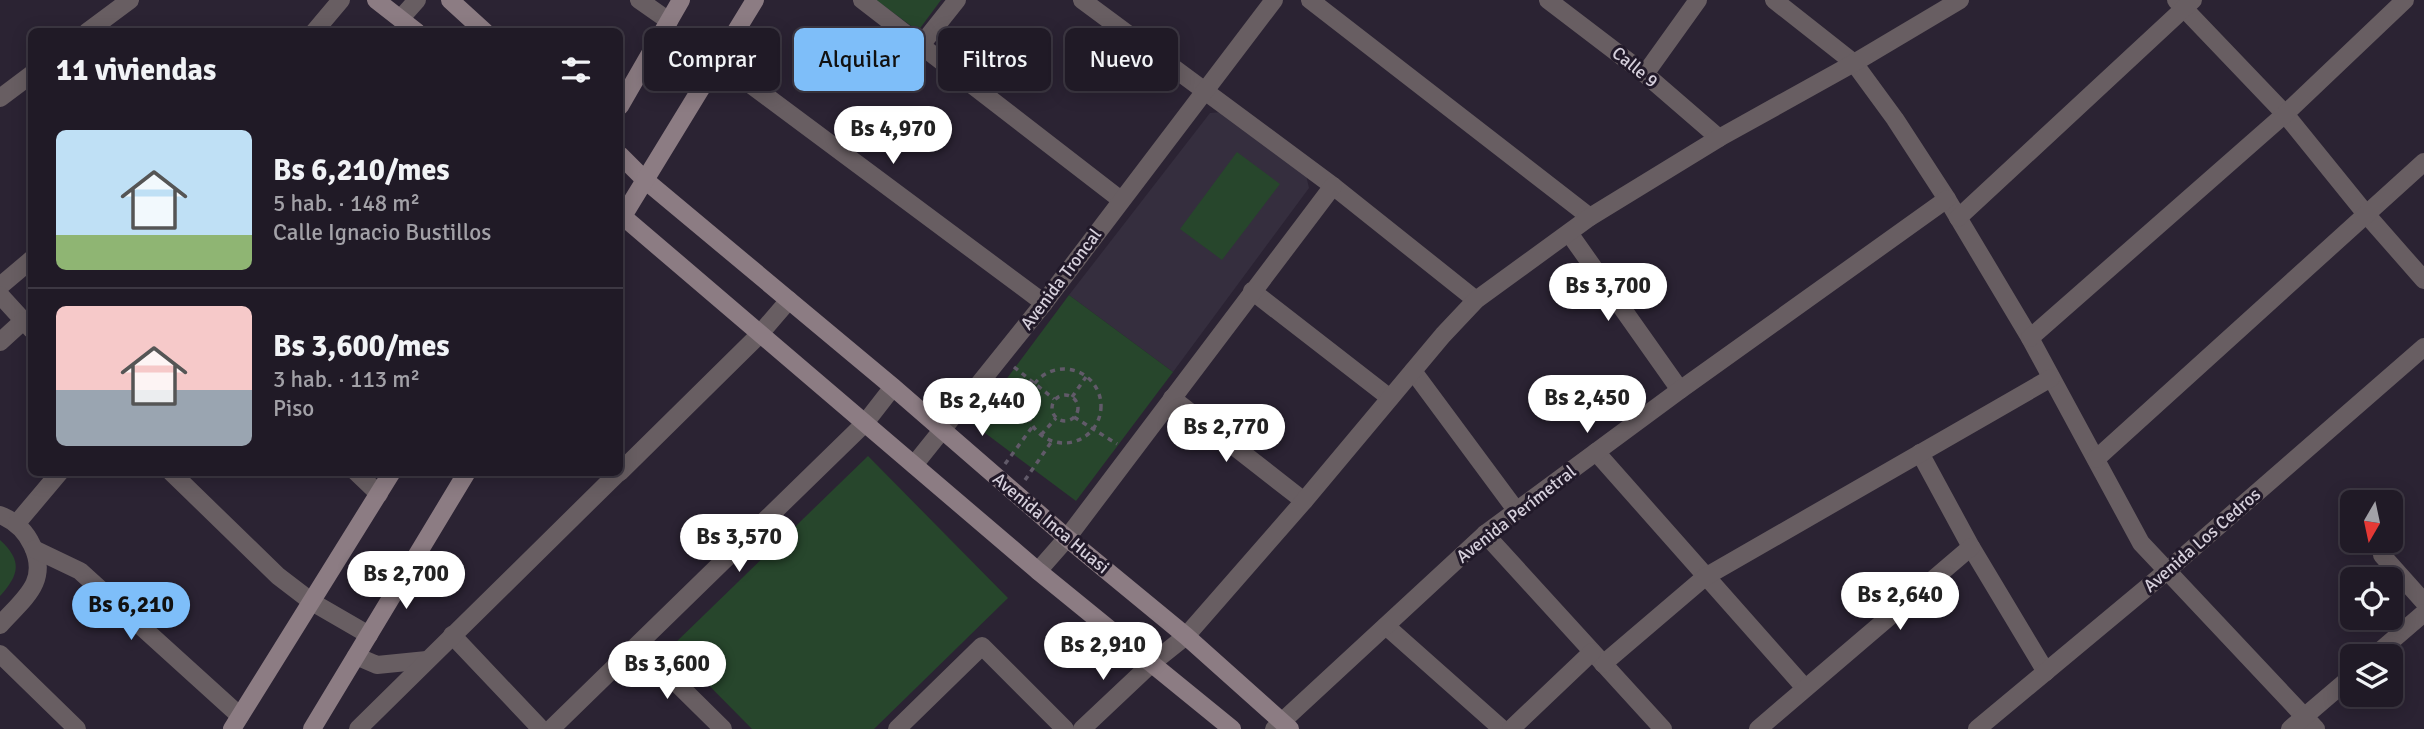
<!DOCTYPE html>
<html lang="es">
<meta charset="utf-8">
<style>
:root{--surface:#201a26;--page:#28232e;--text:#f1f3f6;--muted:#a2a1a7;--line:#3d3843;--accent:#7ebef9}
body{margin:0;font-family:Signika,sans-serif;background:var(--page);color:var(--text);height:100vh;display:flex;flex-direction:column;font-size:26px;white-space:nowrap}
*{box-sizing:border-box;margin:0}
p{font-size:23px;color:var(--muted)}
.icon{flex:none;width:38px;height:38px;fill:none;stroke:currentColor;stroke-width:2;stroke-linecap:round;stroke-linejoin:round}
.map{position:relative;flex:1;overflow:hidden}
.sheet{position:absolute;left:28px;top:28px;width:595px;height:448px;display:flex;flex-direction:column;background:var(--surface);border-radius:10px;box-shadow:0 4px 18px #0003,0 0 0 2px var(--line)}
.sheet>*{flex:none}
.hud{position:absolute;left:644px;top:28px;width:665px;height:63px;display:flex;gap:14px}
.needle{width:46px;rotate:189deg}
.tools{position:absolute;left:2340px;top:490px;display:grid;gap:14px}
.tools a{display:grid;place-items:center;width:63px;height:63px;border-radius:10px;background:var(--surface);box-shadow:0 4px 18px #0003,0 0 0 2px var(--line);font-size:35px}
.price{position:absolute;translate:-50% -60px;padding:0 16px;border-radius:24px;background:#fff;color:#222;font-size:23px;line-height:46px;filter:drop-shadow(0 2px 4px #0008)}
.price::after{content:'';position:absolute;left:50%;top:42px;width:21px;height:16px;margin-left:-10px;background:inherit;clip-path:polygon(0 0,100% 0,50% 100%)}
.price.on{background:var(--accent);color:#111}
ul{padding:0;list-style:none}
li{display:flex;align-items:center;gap:21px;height:175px;padding:0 28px}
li+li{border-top:2px solid var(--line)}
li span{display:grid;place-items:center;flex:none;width:196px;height:140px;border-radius:10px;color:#555}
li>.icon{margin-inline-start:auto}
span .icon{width:84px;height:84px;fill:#fffc;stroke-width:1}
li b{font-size:30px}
h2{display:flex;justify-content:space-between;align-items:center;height:84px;padding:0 28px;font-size:30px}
.chip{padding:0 24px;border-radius:10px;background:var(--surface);box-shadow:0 4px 18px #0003,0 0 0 2px var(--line);font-size:24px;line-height:63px}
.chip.on{background:var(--accent);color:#111}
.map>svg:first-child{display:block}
.education{fill:#352e3e}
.green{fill:#27462c}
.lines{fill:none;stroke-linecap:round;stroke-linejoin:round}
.path{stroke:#615a69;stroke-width:3.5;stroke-dasharray:5 5;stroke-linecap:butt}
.street{stroke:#685e62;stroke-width:18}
.secondary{stroke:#8c7c83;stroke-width:18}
.labels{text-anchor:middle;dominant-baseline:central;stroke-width:6;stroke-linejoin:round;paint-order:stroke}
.street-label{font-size:18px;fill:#d5cfdb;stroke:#211929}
</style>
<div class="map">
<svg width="2424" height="729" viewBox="0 0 2424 729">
<rect width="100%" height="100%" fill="#2b2333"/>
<!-- education -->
<path class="education" d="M1222,112L1306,175L1309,188L1173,372L1069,295L1210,113Z"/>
<!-- green -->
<g class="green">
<path d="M876,0H941L918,31Z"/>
<path d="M1237,152L1280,184L1222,260L1180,229Z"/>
<path d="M1069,295L1173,372L1076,501L973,424Z"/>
<path d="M868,456L1008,598L874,729H752L671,647Z"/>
<path d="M0,540C23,561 19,575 0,596Z"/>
</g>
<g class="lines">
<!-- path -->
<g class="path">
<path d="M1014,367L1054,399"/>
<circle cx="1064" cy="406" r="37"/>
<circle cx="1065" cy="408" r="13"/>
<path d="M1072,397L1086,377"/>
<path d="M1074,417L1117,444"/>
<path d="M1041,435L1056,418"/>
<path d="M1005,464L1033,426"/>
<path d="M1025,480L1052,441"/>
</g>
<!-- street -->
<g class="street">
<path d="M639,0L669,21"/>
<path d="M862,0L1121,200"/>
<path d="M1082,0L1333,186L1476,300"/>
<path d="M1310,0L1590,217"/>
<path d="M1548,0L1645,74L1719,138"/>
<path d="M1774,0L1854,63L1895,119L1947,199L2030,338L2141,543L2316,729"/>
<path d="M2176,0L2285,114L2366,214L2424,280"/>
<path d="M401,18L417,0"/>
<path d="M87,32L130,0"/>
<path d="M314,32L341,0"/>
<path d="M922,44L957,0"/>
<path d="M719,61L1044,303"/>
<path d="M1645,74L1698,0"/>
<path d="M0,98L32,74"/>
<path d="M1958,218L2193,0"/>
<path d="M1569,233L1680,390"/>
<path d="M0,286L32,259"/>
<path d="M1252,291L1390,398"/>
<path d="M0,295L32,330"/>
<path d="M2030,338L2285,114L2405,0"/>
<path d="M0,342L23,321"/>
<path d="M1413,371L1516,510"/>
<path d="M1172,398L1304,501"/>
<path d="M1596,452L1805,688"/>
<path d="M1920,453L1971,547L2046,672"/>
<path d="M2096,459L2424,162"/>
<path d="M914,465L1044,303L1274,0"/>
<path d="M171,472L278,576L312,602L369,635"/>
<path d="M356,472L379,494"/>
<path d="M620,472L759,335L789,300"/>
<path d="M0,515C15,521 25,530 32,545C50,582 23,599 0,625"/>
<path d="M17,523L60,472"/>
<path d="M1485,534L1663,729"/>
<path d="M34,549L80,571L240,716"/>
<path d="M2382,555L2424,602"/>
<path d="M1038,571L1067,538L1333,186"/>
<path d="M1386,626L1502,729"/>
<path d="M452,635L541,729"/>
<path d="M638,645L723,729"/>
<path d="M0,654L77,729"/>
<path d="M356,656L377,665L427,660"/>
<path d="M2374,656L2424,613"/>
<path d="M1603,664L1705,577L2051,378"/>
<path d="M358,729L619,472"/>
<path d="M551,729L865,423L893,387"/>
<path d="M897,729L982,646L1065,729"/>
<path d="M1082,729L1151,664L1186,636L1304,501L1443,335L1476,300L1590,217L1719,138L1854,63L1960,0"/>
<path d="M1274,729L1485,534L1680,390L1947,199"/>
<path d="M1511,729L1592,652"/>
<path d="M1758,729L1971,547"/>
<path d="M1977,729L2168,570L2424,347"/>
<path d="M2290,729L2352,676"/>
</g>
<!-- secondary -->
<g class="secondary">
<path d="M376,0L417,32"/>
<path d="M450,0L485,32"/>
<path d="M620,106L681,0"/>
<path d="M620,155L645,180L893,387L1067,538L1186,636L1290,729"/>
<path d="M620,214L1038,571L1232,729"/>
<path d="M620,221L755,0"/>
<path d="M232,729L392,472"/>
<path d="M312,729L467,472"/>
</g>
</g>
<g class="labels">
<!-- street labels -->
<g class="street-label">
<text transform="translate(1635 67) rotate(39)">Calle 9</text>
<text transform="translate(1061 279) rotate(-53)">Avenida Troncal</text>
<text transform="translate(1516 514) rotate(-38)">Avenida Perímetral</text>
<text transform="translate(1051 523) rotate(40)">Avenida Inca Huasi</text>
<text transform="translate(2202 540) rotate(-41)">Avenida Los Cedros</text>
</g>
</g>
</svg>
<div class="tools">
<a><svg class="needle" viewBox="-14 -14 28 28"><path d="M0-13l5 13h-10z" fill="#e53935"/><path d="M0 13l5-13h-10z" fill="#a2a1a7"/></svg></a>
<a><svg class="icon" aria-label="locate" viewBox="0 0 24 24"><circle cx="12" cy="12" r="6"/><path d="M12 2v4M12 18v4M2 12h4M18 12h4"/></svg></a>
<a><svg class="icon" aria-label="layers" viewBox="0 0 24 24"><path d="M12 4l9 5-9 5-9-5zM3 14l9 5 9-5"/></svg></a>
</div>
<b class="price" style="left:893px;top:166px">Bs 4,970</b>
<b class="price" style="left:1608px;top:323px">Bs 3,700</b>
<b class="price" style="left:1587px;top:435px">Bs 2,450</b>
<b class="price" style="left:982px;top:438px">Bs 2,440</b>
<b class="price" style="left:1226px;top:464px">Bs 2,770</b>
<b class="price" style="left:739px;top:574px">Bs 3,570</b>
<b class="price" style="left:406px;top:611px">Bs 2,700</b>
<b class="price" style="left:1900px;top:632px">Bs 2,640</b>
<b class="price on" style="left:131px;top:642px">Bs 6,210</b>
<b class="price" style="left:1103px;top:682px">Bs 2,910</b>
<b class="price" style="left:667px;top:701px">Bs 3,600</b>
<div class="hud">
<a class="chip">Comprar</a>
<a class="chip on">Alquilar</a>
<a class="chip">Filtros</a>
<a class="chip">Nuevo</a>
</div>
<section class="sheet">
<h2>11 viviendas<svg class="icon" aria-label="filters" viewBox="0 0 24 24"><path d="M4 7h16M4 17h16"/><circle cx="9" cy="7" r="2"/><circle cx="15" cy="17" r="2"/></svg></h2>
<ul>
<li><span style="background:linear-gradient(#bfe0f5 75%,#8fb573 0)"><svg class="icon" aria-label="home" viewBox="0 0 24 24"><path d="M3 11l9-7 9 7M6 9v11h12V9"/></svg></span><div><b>Bs 6,210/mes</b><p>5 hab. · 148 m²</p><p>Calle Ignacio Bustillos</p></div></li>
<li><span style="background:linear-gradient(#f6c9c9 60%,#9aa5b1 0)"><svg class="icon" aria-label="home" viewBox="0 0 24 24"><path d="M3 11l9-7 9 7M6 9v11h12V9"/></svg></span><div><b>Bs 3,600/mes</b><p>3 hab. · 113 m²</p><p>Piso</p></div></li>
</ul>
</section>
</div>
